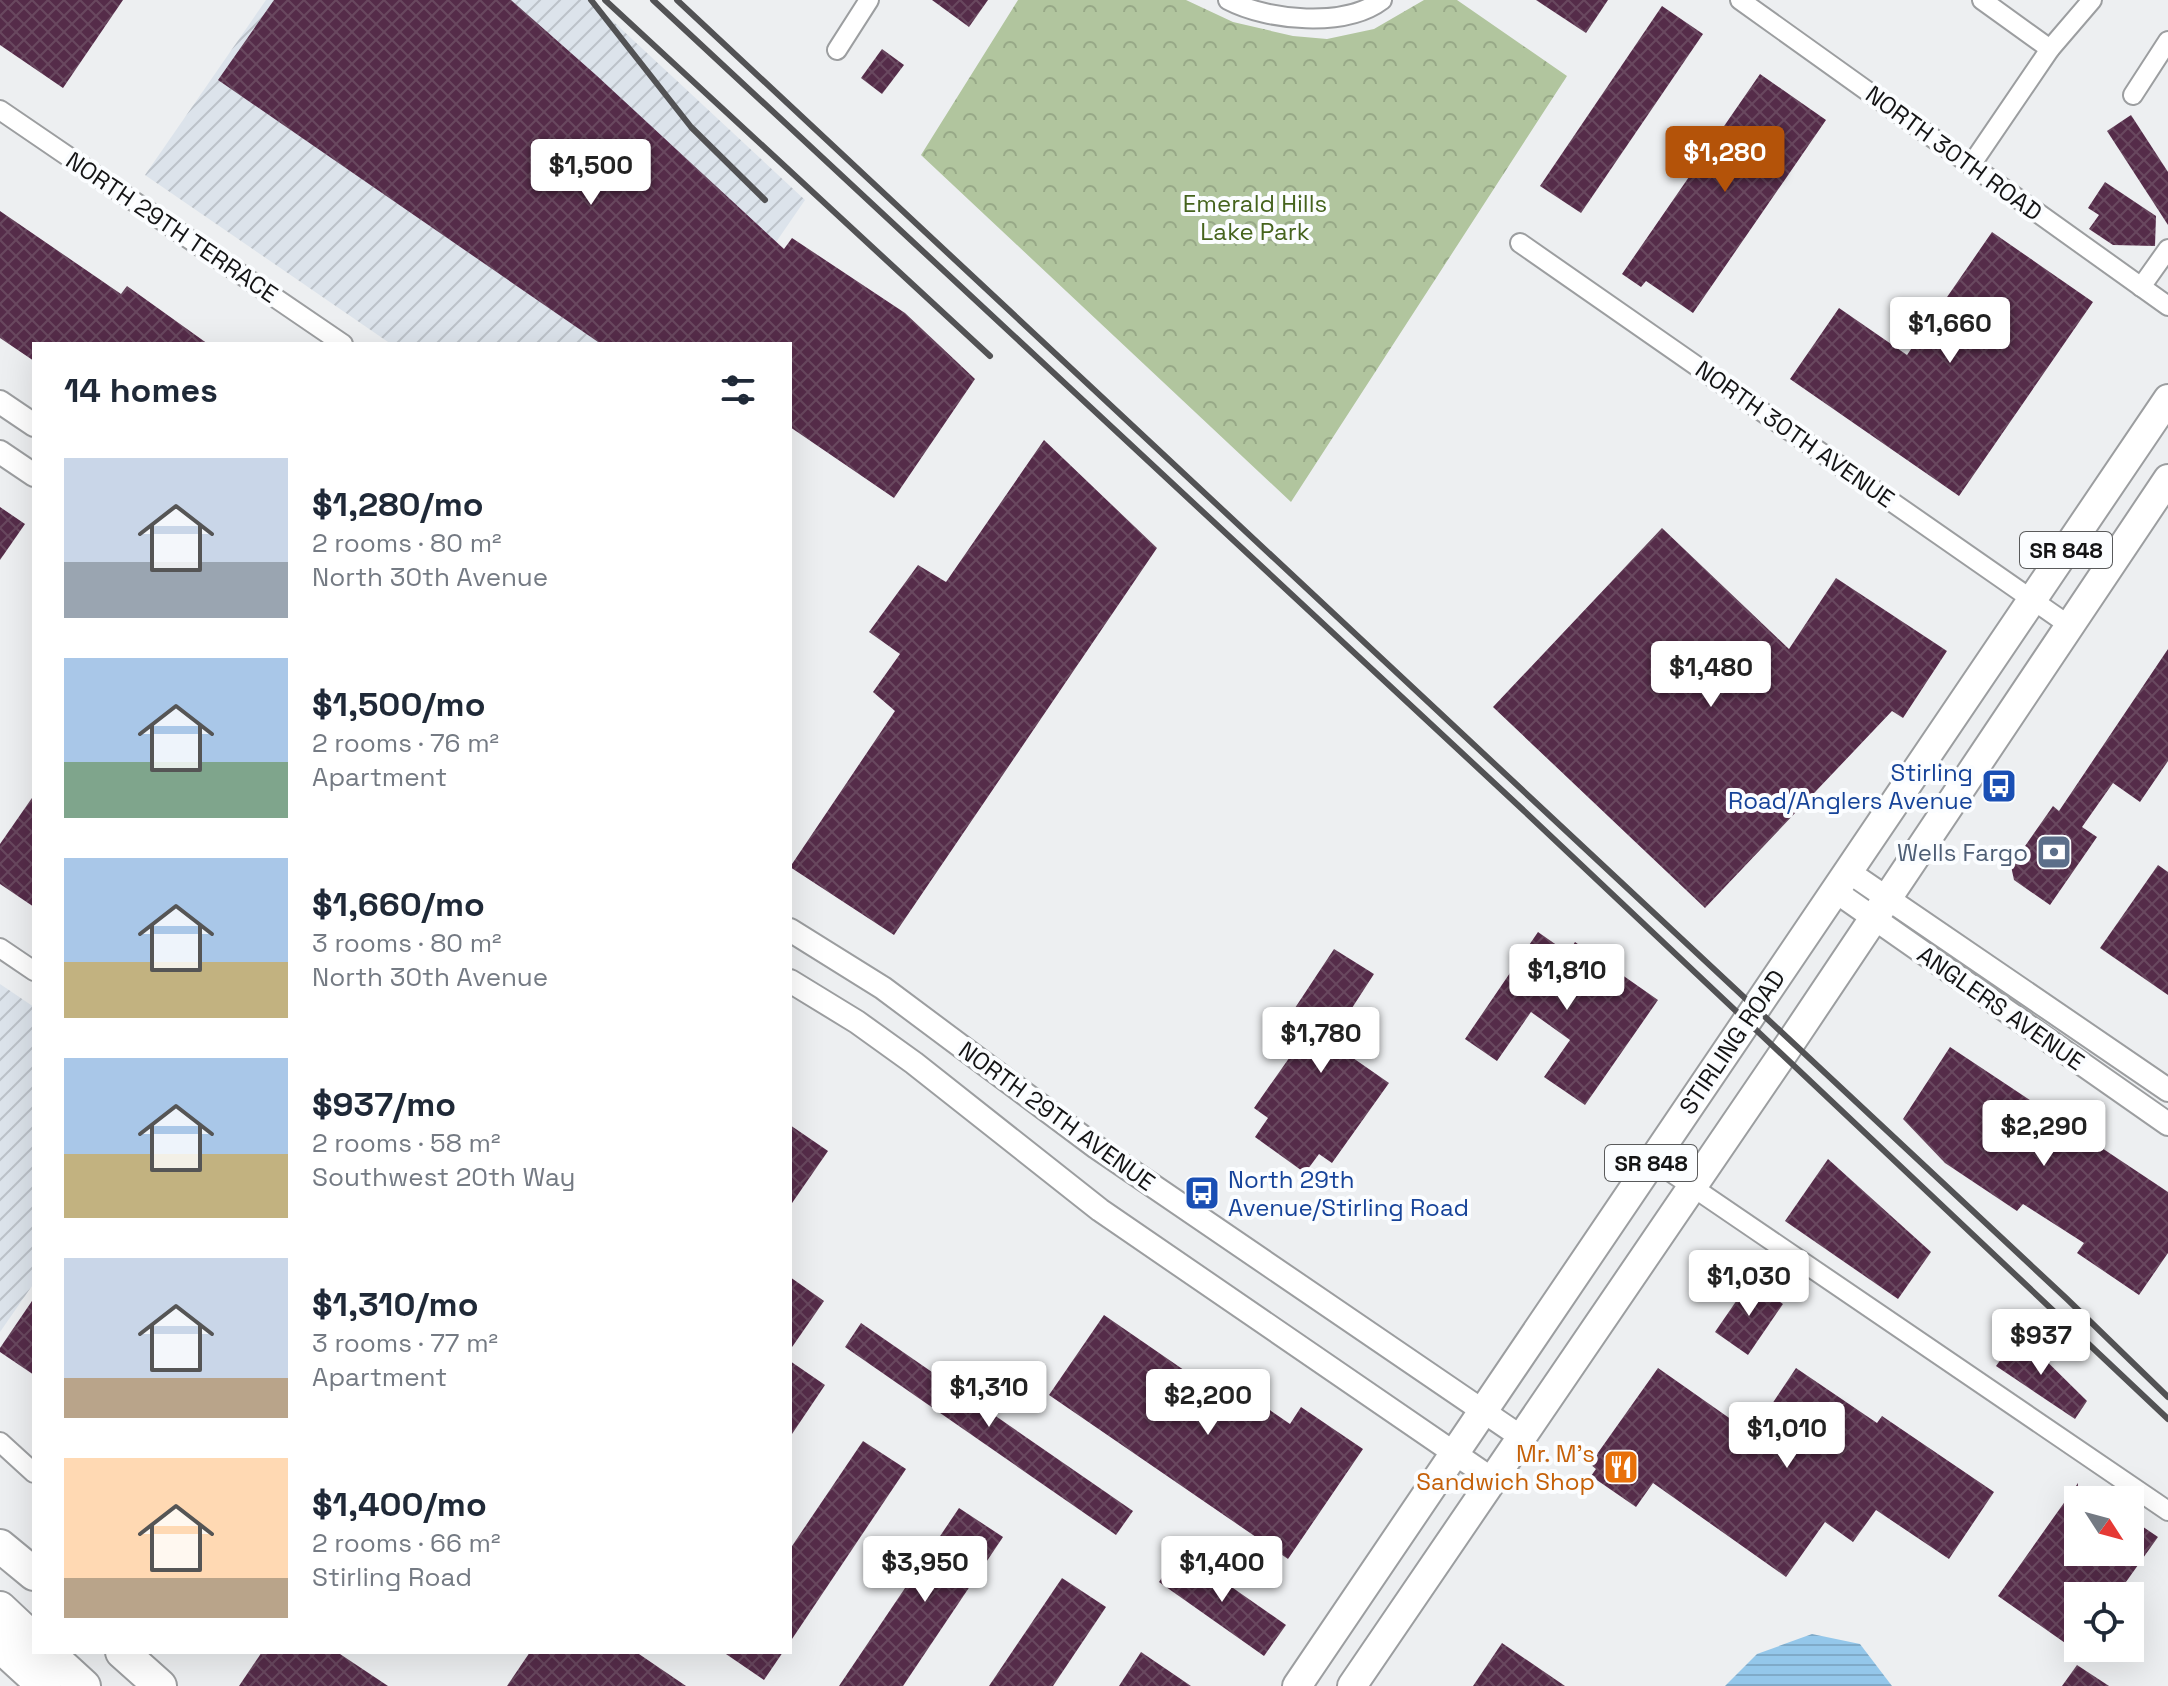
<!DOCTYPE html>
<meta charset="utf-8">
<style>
:root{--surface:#fff;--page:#f2f2f3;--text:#1f2937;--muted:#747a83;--accent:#b45309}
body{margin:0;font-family:"Space Grotesk",sans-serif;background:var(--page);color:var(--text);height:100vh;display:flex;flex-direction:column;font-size:30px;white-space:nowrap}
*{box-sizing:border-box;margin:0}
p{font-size:26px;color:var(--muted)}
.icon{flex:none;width:44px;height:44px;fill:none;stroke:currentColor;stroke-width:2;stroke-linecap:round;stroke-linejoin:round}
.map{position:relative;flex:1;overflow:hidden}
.panel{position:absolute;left:32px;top:342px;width:760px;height:1312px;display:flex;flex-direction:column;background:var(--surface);border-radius:0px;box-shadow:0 8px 32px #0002}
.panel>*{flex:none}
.needle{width:52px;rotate:126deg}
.controls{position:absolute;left:2064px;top:1486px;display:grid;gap:16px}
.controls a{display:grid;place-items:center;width:80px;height:80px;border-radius:0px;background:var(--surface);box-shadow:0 8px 32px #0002;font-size:40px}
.price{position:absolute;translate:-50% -68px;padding:0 18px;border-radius:8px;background:#fff;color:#222;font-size:26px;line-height:52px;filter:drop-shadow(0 2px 4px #0008)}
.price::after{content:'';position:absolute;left:50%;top:48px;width:24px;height:18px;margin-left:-12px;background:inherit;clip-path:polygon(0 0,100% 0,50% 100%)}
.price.on{background:var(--accent);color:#fff}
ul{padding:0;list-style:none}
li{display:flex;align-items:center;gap:24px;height:200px;padding:0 32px}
li span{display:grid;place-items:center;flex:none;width:224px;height:160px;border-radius:0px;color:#555}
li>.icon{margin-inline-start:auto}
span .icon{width:96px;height:96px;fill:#fffc;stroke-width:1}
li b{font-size:34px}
h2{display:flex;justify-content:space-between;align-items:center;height:96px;padding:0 32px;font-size:34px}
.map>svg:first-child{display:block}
.industrial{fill:url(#industrial-furrows)}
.park{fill:url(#park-crowns)}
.water{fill:url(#water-rules)}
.building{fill:url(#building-cross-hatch)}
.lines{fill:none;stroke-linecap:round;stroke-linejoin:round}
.minor-casing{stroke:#9c9ea0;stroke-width:22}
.tertiary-casing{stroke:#9c9ea0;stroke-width:26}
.primary-casing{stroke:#9c9ea0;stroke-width:32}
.motorway-casing{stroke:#9c9ea0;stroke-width:36}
.minor{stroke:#fff;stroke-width:18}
.tertiary{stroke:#fff;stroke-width:22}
.primary{stroke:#fff;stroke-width:28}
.motorway{stroke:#fff;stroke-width:32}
.rail{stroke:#525254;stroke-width:6}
.labels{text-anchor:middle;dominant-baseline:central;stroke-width:8;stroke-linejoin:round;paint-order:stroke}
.shield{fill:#fbfdff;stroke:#595a5b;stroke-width:2}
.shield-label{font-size:22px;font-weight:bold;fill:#141415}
.street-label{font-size:24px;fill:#141415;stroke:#fbfdff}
.park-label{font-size:24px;fill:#45631d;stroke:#fbfdff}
.transit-label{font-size:24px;fill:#164399;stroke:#fbfdff;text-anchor:end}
.service-label{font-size:24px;fill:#4e5e75;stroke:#fbfdff;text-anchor:end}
.food-label{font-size:24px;fill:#c56008;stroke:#fbfdff;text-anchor:end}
</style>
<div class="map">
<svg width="2168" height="1686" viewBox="0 0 2168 1686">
<defs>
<pattern id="industrial-furrows" width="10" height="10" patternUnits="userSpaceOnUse" patternTransform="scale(2)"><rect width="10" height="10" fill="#dce3eb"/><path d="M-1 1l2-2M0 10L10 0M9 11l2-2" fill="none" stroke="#bcc2c9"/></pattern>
<pattern id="park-crowns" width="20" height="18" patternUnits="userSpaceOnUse" patternTransform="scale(2)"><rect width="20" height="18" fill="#b1c59e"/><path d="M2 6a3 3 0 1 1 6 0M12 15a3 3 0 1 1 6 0" fill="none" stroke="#97a887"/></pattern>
<pattern id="water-rules" width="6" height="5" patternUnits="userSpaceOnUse" patternTransform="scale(2)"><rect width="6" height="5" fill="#94c7ea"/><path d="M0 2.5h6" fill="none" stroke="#7faac8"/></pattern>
<pattern id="building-cross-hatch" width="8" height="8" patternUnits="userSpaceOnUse" patternTransform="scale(2)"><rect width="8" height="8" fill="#552c49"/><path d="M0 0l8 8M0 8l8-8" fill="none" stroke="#69485f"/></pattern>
</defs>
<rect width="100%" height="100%" fill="#edeff1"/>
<!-- industrial -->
<g class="industrial">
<path d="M266,0H590L805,200L706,344H391L145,175Z"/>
<path d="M0,984L34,1007V1283L0,1332Z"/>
</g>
<!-- park -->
<path class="park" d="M1018,0H1186L1233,22L1293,36L1327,39L1374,29L1424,0H1457L1567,76L1291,502L921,155Z"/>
<!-- water -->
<path class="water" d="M1812,1634L1860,1644L1892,1686H1725L1757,1654Z"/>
<!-- building -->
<g class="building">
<path d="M0,0H123L63,88L0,45Z"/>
<path d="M274,0H511L596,75L784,249L792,238L905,313L975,379L894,498L790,427V344H601L218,80Z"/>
<path d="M932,0H988L969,27Z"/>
<path d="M1536,0H1608L1586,33Z"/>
<path d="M1662,6L1703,34L1581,213L1540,186Z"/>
<path d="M882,49L904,65L882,94L861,78Z"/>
<path d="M1760,74L1826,120L1693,313L1646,281L1641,287L1622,274Z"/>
<path d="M2131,115L2168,172V225L2107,131Z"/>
<path d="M2105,182L2156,216L2155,246L2113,245L2089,229L2099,215L2088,208Z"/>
<path d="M0,211L121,294L127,286L208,344H34V361L0,338Z"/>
<path d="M1992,232L2093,302L1959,496L1790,379L1839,308L1907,355Z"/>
<path d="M1044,440L1157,548L894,935L790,867L895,711L873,692L900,654L869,632L918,565L946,582Z"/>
<path d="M0,507L25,524L0,560Z"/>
<path d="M1662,528L1789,649L1836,578L1947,651L1903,718L1892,711L1705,908L1493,707Z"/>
<path d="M2168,649V761L2140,802L2113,783L2082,827L2097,837L2050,905L2014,880L2011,866L2053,806L2059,811Z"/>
<path d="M34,795V907L0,884V844Z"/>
<path d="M2158,865L2168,872V995L2100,948Z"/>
<path d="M1538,932L1568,953L1575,942L1658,1000L1585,1105L1544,1077L1570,1040L1531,1012L1497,1061L1465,1039Z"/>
<path d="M1334,949L1374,974L1330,1042L1389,1083L1332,1163L1319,1154L1305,1173L1255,1137L1268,1118L1254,1108L1313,1024L1293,1011Z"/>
<path d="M1950,1047L2168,1192V1253L2139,1295L2077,1253L2084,1243L2023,1204L2017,1211L1945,1163L1903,1119Z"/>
<path d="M790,1125L828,1151L790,1206Z"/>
<path d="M1828,1159L1931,1252L1898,1299L1785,1221Z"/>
<path d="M790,1277L824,1301L790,1350Z"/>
<path d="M1750,1281L1783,1304L1748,1355L1715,1332Z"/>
<path d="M34,1298V1375L0,1352V1348Z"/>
<path d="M1104,1315L1239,1408L1248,1395L1290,1424L1301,1407L1363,1449L1288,1559L1049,1395Z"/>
<path d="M861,1323L1133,1511L1116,1535L845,1347Z"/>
<path d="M2019,1334L2087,1401L2075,1419L1996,1366Z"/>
<path d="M790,1361L825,1385L790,1437Z"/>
<path d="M1658,1368L1752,1434L1796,1368L1877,1423L1882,1416L1994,1492L1949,1559L1876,1510L1853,1542L1825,1522L1786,1577L1653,1483L1636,1507L1591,1476L1596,1469L1590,1464Z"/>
<path d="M863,1441L906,1469L790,1642V1549Z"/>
<path d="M2078,1483V1552H2130V1518L2158,1537L2116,1596H2078V1652L1998,1596Z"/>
<path d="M959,1508L1003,1537L903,1686H839Z"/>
<path d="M1180,1551L1286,1625L1264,1656L1159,1582Z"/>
<path d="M1062,1578L1106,1607L1053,1686H989Z"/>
<path d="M1502,1643L1565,1686H1473Z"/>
<path d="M262,1652H337L388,1686H239Z"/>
<path d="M530,1652H636L686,1686H507Z"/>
<path d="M723,1652H783L764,1680Z"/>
<path d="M1141,1652L1191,1686H1119Z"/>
<path d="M2077,1665L2109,1686H2062Z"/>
</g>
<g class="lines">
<defs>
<g id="minor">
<path d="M1228,0C1268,21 1345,28 1382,0"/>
<path d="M1740,0L2168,306"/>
<path d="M1982,0L2050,49"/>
<path d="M837,50L869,0"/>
<path d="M2133,95L2168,41"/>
<path d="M0,110L343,344"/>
<path d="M1971,165L2050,49L2092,0"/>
<path d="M1520,243L2070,626"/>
<path d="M2141,287L2168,249"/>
<path d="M0,948L34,971"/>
<path d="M1653,1160L2168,1511"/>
<path d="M0,1442L34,1473"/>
</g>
<g id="tertiary">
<path d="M0,402L34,425"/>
<path d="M0,452L34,475"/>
<path d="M1849,872L2168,1090"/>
<path d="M1835,891L2168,1124"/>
<path d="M790,930L883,988L1096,1147L1521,1437"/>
<path d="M790,981L857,1022L914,1063L1100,1210L1492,1479"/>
</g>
<g id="primary">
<path d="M1297,1686L2168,399"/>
<path d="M1352,1686L1791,1042L2168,479"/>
</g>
<g id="motorway">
<path d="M0,1546L34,1574"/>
<path d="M0,1608L34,1640"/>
<path d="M0,1646L44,1686"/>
<path d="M47,1652L84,1686"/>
<path d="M122,1652L160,1686"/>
</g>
</defs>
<!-- minor casing -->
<use href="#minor" class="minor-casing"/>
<!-- tertiary casing -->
<use href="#tertiary" class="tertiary-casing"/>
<!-- primary casing -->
<use href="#primary" class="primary-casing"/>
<!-- motorway casing -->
<use href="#motorway" class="motorway-casing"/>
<!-- minor -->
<use href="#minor" class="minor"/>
<!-- tertiary -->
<use href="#tertiary" class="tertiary"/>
<!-- primary -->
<use href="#primary" class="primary"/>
<!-- motorway -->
<use href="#motorway" class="motorway"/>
<!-- rail -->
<g class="rail">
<path d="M591,0L691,127L765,200"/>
<path d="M605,0L990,356"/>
<path d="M653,0L1521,808L2168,1419"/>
<path d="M677,0L2067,1299L2168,1397"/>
</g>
</g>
<!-- icons -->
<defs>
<symbol id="bus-square" viewBox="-11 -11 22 22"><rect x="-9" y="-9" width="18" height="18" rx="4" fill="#1a4fb4" stroke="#fbfdff"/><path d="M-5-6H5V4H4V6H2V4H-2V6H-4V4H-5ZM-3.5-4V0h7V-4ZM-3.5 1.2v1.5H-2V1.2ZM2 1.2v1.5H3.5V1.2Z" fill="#fff"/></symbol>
<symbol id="bank-square" viewBox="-11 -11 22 22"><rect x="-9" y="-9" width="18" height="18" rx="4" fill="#5c6f8a" stroke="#fbfdff"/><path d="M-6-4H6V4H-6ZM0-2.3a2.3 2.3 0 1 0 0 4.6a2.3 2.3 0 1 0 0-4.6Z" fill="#fff"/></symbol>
<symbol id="restaurant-square" viewBox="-11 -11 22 22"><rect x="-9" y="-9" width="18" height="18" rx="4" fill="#e8710a" stroke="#fbfdff"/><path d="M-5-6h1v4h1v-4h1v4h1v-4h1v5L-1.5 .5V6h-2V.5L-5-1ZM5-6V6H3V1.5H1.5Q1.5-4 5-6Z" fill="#fff"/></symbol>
</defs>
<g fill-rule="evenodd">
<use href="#bus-square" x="1979" y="766" width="40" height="40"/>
<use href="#bank-square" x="2034" y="832" width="40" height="40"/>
<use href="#bus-square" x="1182" y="1173" width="40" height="40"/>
<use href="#restaurant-square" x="1601" y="1447" width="40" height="40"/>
</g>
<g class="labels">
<!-- shield labels -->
<g class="shield">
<rect x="2020" y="532" width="92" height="36" rx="6"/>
<rect x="1605" y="1145" width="92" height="36" rx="6"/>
</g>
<g class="shield-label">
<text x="2066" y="550">SR 848</text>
<text x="1651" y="1163">SR 848</text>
</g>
<!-- street labels -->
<g class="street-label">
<text transform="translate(1954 153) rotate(36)">NORTH 30TH ROAD</text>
<text transform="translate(172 227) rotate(34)">NORTH 29TH TERRACE</text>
<text transform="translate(1795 434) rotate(35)">NORTH 30TH AVENUE</text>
<text transform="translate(2001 1008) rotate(35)">ANGLERS AVENUE</text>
<text transform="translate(1732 1042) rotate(-56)">STIRLING ROAD</text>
<text transform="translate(1057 1116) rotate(36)">NORTH 29TH AVENUE</text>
</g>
<!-- park labels -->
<g class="park-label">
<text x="1255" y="203">Emerald Hills<tspan x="1255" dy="28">Lake Park</tspan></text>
</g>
<!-- transit labels -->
<g class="transit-label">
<text x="1973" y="772">Stirling<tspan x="1973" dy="28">Road/Anglers Avenue</tspan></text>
<text x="1228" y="1179" text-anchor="start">North 29th<tspan x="1228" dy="28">Avenue/Stirling Road</tspan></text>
</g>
<!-- service labels -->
<g class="service-label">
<text x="2028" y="852">Wells Fargo</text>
</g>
<!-- food labels -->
<g class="food-label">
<text x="1595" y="1453">Mr. M's<tspan x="1595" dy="28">Sandwich Shop</tspan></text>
</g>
</g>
</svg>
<div class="controls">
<a><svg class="needle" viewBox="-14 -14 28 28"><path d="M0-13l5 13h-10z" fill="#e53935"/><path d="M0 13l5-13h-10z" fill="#747a83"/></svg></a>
<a><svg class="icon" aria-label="locate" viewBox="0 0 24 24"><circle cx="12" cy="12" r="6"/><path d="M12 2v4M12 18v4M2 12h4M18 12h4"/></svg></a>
</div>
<b class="price on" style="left:1725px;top:194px">$1,280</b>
<b class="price" style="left:591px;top:207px">$1,500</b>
<b class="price" style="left:1950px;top:365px">$1,660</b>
<b class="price" style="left:1711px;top:709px">$1,480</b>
<b class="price" style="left:1567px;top:1012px">$1,810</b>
<b class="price" style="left:1321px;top:1075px">$1,780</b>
<b class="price" style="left:2044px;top:1168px">$2,290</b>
<b class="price" style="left:1749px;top:1318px">$1,030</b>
<b class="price" style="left:2041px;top:1377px">$937</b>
<b class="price" style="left:989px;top:1429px">$1,310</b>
<b class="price" style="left:1208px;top:1437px">$2,200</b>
<b class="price" style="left:1787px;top:1470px">$1,010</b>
<b class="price" style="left:925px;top:1604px">$3,950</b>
<b class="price" style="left:1222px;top:1604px">$1,400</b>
<section class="panel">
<h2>14 homes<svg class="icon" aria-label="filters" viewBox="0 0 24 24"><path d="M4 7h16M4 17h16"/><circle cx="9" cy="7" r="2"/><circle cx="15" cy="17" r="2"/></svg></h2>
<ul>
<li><span style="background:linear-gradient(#c9d6e8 65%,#9aa5b1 0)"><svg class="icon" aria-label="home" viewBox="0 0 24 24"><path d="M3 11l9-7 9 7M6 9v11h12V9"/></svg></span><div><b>$1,280/mo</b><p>2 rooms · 80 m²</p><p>North 30th Avenue</p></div></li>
<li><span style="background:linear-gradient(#a9c7e8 65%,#7fa58c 0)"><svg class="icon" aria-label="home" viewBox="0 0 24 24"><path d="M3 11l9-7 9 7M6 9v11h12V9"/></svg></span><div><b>$1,500/mo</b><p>2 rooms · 76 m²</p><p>Apartment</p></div></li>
<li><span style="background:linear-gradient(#a9c7e8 65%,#c2b280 0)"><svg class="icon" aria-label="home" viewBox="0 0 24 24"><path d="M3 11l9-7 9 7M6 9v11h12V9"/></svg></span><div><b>$1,660/mo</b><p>3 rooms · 80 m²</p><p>North 30th Avenue</p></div></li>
<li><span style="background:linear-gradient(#a9c7e8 60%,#c2b280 0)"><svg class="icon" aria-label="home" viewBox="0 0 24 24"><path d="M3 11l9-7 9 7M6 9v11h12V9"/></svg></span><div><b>$937/mo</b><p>2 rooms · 58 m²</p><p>Southwest 20th Way</p></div></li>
<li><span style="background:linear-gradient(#c9d6e8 75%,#b9a48a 0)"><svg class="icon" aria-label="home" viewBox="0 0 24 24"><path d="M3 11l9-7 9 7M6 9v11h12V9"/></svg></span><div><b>$1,310/mo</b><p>3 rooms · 77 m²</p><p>Apartment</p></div></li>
<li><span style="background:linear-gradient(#ffd9b3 75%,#b9a48a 0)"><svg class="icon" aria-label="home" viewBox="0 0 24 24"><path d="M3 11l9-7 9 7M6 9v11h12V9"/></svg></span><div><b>$1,400/mo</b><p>2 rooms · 66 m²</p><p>Stirling Road</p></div></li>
</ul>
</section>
</div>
